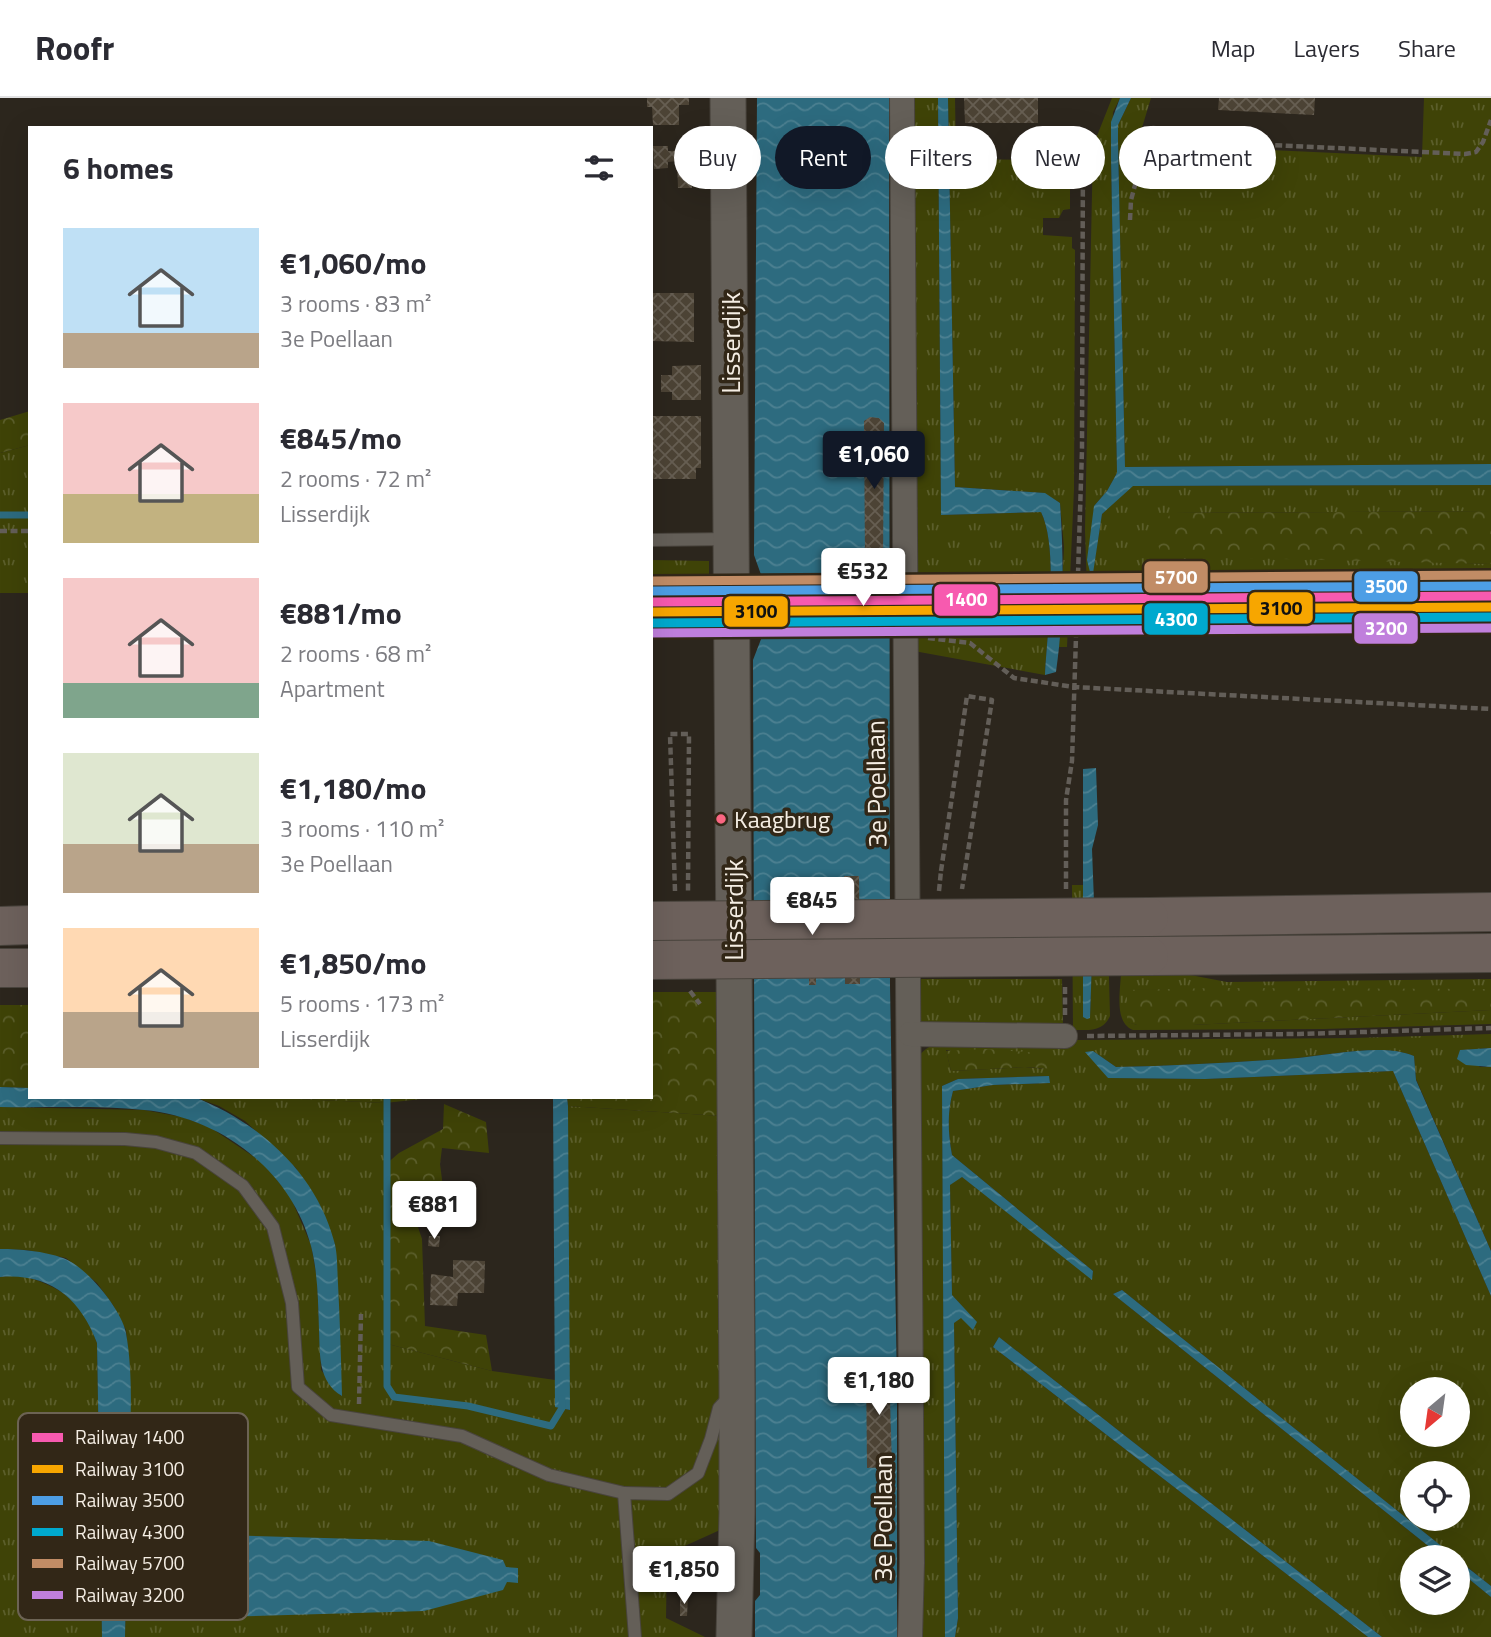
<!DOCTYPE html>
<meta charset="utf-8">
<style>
:root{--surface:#fff;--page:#f7f7f7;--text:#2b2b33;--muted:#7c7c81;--line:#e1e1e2;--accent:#111827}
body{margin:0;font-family:"Titillium Web",sans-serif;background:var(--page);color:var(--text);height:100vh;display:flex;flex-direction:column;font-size:26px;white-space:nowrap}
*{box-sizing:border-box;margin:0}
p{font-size:23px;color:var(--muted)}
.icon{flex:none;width:38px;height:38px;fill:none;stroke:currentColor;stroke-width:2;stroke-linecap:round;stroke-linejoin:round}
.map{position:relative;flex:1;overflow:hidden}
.panel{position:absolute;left:28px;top:28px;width:625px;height:973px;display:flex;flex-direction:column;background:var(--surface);border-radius:0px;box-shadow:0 7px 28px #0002}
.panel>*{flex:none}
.top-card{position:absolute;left:674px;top:28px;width:665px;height:63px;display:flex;gap:14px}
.needle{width:46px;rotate:209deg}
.tools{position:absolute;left:1400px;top:1279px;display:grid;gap:14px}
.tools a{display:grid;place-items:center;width:70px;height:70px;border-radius:50%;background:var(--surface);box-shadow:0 7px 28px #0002;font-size:35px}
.price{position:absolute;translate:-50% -60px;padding:0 16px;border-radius:7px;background:#fff;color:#222;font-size:23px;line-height:46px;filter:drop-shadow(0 2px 4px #0008)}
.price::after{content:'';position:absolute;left:50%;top:42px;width:21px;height:16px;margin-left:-10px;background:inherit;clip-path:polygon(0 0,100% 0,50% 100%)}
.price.current{background:var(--accent);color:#fff}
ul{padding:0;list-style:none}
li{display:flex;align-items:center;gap:21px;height:175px;padding:0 35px}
li span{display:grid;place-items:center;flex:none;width:196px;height:140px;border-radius:0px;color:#555}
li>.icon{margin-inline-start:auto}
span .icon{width:84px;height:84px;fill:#fffc;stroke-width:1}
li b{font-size:30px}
h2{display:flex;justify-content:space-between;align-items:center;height:84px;padding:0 35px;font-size:30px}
.chip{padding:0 24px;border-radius:32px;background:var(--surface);box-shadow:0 7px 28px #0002;font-size:24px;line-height:63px}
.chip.current{background:var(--accent);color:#fff}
header{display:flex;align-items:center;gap:42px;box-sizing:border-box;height:98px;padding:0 35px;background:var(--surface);border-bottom:2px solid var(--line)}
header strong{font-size:33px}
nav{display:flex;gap:38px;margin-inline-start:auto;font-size:24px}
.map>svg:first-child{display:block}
.grass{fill:url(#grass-tufts);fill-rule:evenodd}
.forest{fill:url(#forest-crowns)}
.water{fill:url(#water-waves)}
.pier{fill:#2c261d}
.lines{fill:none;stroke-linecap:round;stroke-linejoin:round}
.stream{stroke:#2d6b7f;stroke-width:7}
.building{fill:url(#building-cross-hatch)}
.lane-casing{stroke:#49443d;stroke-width:14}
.street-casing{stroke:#49443d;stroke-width:26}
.secondary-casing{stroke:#49443d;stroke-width:37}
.highway-casing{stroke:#49443d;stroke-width:40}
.path{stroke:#635e58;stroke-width:4.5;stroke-dasharray:7 3.5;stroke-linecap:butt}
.lane{stroke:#645f58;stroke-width:12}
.street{stroke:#645f58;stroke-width:24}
.secondary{stroke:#645f58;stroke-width:35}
.highway{stroke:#6d615c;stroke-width:38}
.highway-bridge-casing{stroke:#49443d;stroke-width:40;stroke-linecap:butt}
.path-bridge{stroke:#635e58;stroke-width:4.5;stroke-dasharray:7 3.5;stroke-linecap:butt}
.highway-bridge{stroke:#6d615c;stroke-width:38}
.rail-1-casing{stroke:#322717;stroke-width:14}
.rail-2-casing{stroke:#322717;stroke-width:14}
.rail-3-casing{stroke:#322717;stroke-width:14}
.rail-4-casing{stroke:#322717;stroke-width:14}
.rail-5-casing{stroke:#322717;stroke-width:14}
.rail-6-casing{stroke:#322717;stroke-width:14}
.rail-1{stroke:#f75aaf;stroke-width:9}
.rail-2{stroke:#f7a600;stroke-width:9}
.rail-3{stroke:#4d9ee5;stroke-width:9}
.rail-4{stroke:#00a9ce;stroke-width:9}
.rail-5{stroke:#c18c65;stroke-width:9}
.rail-6{stroke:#c07fdc;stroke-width:9}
.bus-dot{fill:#fa6682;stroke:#322717;stroke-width:2.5}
.labels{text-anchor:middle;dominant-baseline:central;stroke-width:7;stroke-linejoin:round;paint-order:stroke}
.bus-label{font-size:24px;fill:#f5eee4;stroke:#322717;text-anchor:start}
.street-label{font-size:26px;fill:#f5eee4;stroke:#322717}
.key{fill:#322717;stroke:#6c6354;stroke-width:2}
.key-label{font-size:19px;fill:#f5eee4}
.line-badge{stroke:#322717;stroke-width:2.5}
.badge-label{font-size:19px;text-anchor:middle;font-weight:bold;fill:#fff}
.pale-badge-label{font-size:19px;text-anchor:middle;font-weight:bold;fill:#111}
</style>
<header>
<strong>Roofr</strong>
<nav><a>Map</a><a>Layers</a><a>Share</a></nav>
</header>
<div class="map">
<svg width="1491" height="1539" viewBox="0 0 1491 1539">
<defs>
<pattern id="grass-tufts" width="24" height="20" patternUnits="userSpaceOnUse" patternTransform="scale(1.75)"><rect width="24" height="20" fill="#3f4307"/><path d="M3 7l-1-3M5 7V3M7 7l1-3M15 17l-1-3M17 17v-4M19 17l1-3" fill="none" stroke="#5b5e2b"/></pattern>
<pattern id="forest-crowns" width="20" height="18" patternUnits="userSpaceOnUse" patternTransform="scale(1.75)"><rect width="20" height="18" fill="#3f4307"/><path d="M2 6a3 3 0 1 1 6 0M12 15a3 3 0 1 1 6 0" fill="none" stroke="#5b5e2b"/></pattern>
<pattern id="water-waves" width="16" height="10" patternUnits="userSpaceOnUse" patternTransform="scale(1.75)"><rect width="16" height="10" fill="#2d6b7f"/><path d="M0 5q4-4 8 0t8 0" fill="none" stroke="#4c8091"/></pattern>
<pattern id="building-cross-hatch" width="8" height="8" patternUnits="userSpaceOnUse" patternTransform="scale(1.75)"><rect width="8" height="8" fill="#4c4335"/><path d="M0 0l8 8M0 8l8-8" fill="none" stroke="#665e52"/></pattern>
</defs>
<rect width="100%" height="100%" fill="#2c261d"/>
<!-- grass -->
<g class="grass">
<path d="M910,0H938L941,417L1041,414C1059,451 1047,534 1045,577L914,553Z"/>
<path d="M948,0H955L956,61L1038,62L1041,52L1070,53V111L1063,112L1059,120H1043V137L1072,139V150L1075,152L1074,391L1067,549H1059L1064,449L1060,405L1044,395L955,389Z"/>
<path d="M1112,0H1120L1113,14L1111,60L1117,375L1107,393L1094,408L1092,479L1102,416L1132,388L1491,387V413L1172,415L1408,463L1491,466V486L1087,493L1085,432L1093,48Z"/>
<path d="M1131,0H1151L1137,46L1422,59L1424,0H1491V366L1125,369L1118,43V27Z"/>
<path d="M30,347V495H0V355Z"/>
<path d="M651,462L709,463V491H651Z"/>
<path d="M1072,787H1085L1083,911L1090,919L1094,804H1107L1110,918C1103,934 1089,932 1073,932Z"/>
<path d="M1159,871L1227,884L1491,881V891L1127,892L1128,924L1137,927H1192L1491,912V926L1323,931L1133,932C1113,924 1121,891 1121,873Z"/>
<path d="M918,881H1062L1063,927L937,932L918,923Z"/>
<path d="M1491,936V950L1460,952L1480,969H1491V1153L1416,981L1414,958C1384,945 1330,957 1297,960C1237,964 1176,968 1116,969L1093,953L1108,980L1205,981L1393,973L1491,1198V1488L1122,1192L1113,1196L1442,1459L1412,1460V1505H1458V1472L1491,1499V1539H1382L999,1239L993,1249L1368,1539H955L958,1520L954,1225L960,1219L976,1224L952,1197L950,1087L961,1078L1092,1181L1093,1173L952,1057C948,1034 947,1016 953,993L993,987L1050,985L1049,978L958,981L942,988L946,1515L945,1539H918V960C927,945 942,945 958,943L1353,940ZM946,952L1045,971L1025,969L951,973ZM1412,1292H1458V1337H1412ZM1412,1376H1458V1421H1412Z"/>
<path d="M194,999H253L385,1005L384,1245L492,1273L555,1282V1308L569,1312L568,1008L721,1018L720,1432L667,1456L666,1520L705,1539H125L130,1324V1272L126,1232L113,1207L97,1185L66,1160L27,1152L0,1151V1009L144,1012L182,1019L211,1030L263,1065L290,1098L311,1147L317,1181L321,1272L341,1298L335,1146L296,1070L245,1023L219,1008ZM506,1469L177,1514V1481Z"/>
<path d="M19,1177C63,1189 81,1202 97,1245L102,1539H0V1179Z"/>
</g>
<!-- forest -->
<g class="forest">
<path d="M30,313V347L0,355V322Z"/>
<path d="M1491,413V466L1162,458L1155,439L1171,415Z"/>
<path d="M1217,890L1491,891V912L1192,927H1137L1127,924V892Z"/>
<path d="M651,894H720L721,1018L568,1008L567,999H651Z"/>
<path d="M0,907H30V990L0,989Z"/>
<path d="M985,951L1039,955L1055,971L1025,969L951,973L946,953Z"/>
<path d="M253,999H440L385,1005Z"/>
<path d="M444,1006L486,1024L489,1055L442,1050L440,1066L445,1105L418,1129L422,1141L425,1228L486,1237L492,1273L384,1245L385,1067L399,1055L443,1031Z"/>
</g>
<!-- water -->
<g class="water">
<path d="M757,0H889L890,888L897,1286V1539H755V1503L760,1497V1455L756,1450L753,562L765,531L764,485L754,457Z"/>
<path d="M938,0H948L955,389L1045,395L1060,405C1064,461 1064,519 1056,574L1045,577C1047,534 1059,451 1041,414L941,417Z"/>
<path d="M1120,0H1131L1118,27V43L1125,369L1491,366V387L1133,388L1102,416L1092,482L1087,462L1094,408L1107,393L1117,375L1111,60V24Z"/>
<path d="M1096,670L1098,727L1092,751L1094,804L1090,920L1087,921L1083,919V671Z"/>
<path d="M1491,950V969L1466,967L1457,961L1460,952Z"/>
<path d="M1093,953L1116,969C1176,968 1237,964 1298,960C1331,957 1384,945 1414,958L1416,982L1491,1153V1198L1393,973L1205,981L1108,980L1085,954Z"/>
<path d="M1049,978L1050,985L993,987L953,993C947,1015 948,1035 952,1057L1093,1173L1092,1182L962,1079L950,1087L952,1197L977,1224L973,1232L961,1220L954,1225L958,1520L955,1539H945L942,988L958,981Z"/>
<path d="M0,989L30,990V999H194C259,1024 316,1075 334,1143C338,1156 337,1172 338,1186C340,1223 341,1261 342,1298C318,1284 320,1257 319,1232C318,1204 318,1175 311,1148C291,1072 220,1019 144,1012C97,1007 47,1010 0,1009Z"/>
<path d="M553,999H567L568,1008L570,1312L555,1309Z"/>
<path d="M0,1151C21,1151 43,1153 63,1160C86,1168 122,1212 126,1235C134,1280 130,1328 129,1374C128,1429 126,1484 125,1539H102L97,1245C80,1200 50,1175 0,1179Z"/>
<path d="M1122,1192L1455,1459H1442L1113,1196Z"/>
<path d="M999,1239L1382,1539H1368L993,1249Z"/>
<path d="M181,1436L429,1443L503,1462L506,1469L518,1470V1485L507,1484L503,1492L424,1513L183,1520L177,1514L176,1443Z"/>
<path d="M1458,1462L1491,1488V1499L1458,1472Z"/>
</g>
<!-- pier -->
<g class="pier">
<path d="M1046,487H1066L1064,530H1044Z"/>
<path d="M893,488V531L761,532V489Z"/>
</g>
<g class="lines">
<!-- stream -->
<g class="stream">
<path d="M0,417H30"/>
<path d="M387,999V1288L394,1299L468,1308L551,1328L562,1310V1301"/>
</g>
</g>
<!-- building -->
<g class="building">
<path d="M647,0H689V7H679V27H653L652,9H647Z"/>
<path d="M964,0H1038V25H965Z"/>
<path d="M1219,0H1315L1314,17L1218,12Z"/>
<path d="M702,44L703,80H692V90H678L677,63L668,64V70L654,71L653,48H668V53H677V45Z"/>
<path d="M651,195H694V244L651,243Z"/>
<path d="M701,267V302H672V294H661V277H672V268Z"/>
<path d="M651,318H701V370H696V381H651Z"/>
<path d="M870,319L879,320L884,325L883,465L878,469H871L865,465L864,323Z"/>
<rect x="804" y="482" width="8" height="56"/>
<path d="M844,482H881V538H845Z"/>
<path d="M844,778H859L860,886H845Z"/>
<rect x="809" y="791" width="7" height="96"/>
<path d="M429,1138H440L439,1149L428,1148Z"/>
<path d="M453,1162L485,1163L484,1195H458L457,1208L430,1207L431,1176L453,1179Z"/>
<path d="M889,1266L892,1369L867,1370L866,1268Z"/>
<path d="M680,1498H688L687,1518H680Z"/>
</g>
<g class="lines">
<defs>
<g id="lane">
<path d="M651,442L728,441"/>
<path d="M0,1040L125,1041L156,1044L196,1055L243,1088L273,1129L292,1205L298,1289L331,1317L462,1338L549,1377L624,1395"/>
<path d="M635,1539L624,1395L668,1396L698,1375L711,1341L719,1310L731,1297"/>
</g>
<g id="street">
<path d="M902,0C903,488 910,976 912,1465L910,1539"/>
<path d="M910,936L1065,938"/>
</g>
<path id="secondary" d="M728,0L737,1291V1415L734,1539"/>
<g id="highway">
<path d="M1149,819L1491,814"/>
<path d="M0,828L30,827"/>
<path d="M1149,858L1491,855"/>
<path d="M0,870H30"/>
</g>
</defs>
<!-- lane casing -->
<use href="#lane" class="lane-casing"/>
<!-- street casing -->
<use href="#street" class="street-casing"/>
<!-- secondary casing -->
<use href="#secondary" class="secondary-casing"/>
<!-- highway casing -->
<use href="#highway" class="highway-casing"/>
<!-- path -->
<g class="path">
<path d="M1130,122L1131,102L1148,39L1153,30L1183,33L1206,44L1465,56L1476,54L1483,44L1491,22"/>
<path d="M0,433H30"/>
<path d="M928,540L970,545L1014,580L1074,589L1491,611"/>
<path d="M1066,791V702L1072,663L1082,352L1083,43"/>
<path d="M675,793L670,636H689L688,794"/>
<path d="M939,793L941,773"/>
<path d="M690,893L700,906"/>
<path d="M1065,917V887"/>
<path d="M1087,938L1299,936L1491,930"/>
<path d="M359,1306L361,1216"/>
</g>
<!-- lane -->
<use href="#lane" class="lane"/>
<!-- street -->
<use href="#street" class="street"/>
<!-- secondary -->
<use href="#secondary" class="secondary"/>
<!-- highway -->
<use href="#highway" class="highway"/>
<defs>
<g id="highway-bridge">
<path d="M651,823L1149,819"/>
<path d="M651,862L1149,858"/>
</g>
</defs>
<!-- highway-bridge casing -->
<use href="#highway-bridge" class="highway-bridge-casing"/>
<!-- path-bridge -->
<path class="path-bridge" d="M941,773L967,598L992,602L962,791"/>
<!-- highway-bridge -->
<use href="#highway-bridge" class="highway-bridge"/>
<defs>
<path id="rail-1" d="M651,504L1491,498"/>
<path id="rail-2" d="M651,514L1491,509"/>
<path id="rail-3" d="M651,493L1491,488"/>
<path id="rail-4" d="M651,525L1491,519"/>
<path id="rail-5" d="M651,483L1491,477"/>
<path id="rail-6" d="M651,535L1491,530"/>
</defs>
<!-- rail-1 casing -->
<use href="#rail-1" class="rail-1-casing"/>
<!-- rail-2 casing -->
<use href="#rail-2" class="rail-2-casing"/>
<!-- rail-3 casing -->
<use href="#rail-3" class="rail-3-casing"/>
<!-- rail-4 casing -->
<use href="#rail-4" class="rail-4-casing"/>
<!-- rail-5 casing -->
<use href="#rail-5" class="rail-5-casing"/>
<!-- rail-6 casing -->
<use href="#rail-6" class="rail-6-casing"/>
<!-- rail-1 -->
<use href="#rail-1" class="rail-1"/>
<!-- rail-2 -->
<use href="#rail-2" class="rail-2"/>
<!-- rail-3 -->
<use href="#rail-3" class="rail-3"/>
<!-- rail-4 -->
<use href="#rail-4" class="rail-4"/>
<!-- rail-5 -->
<use href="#rail-5" class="rail-5"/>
<!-- rail-6 -->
<use href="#rail-6" class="rail-6"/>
</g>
<!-- markers -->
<circle class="bus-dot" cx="721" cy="721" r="6"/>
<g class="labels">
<!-- bus labels -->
<g class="bus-label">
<text x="734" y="721">Kaagbrug</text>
</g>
<!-- street labels -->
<g class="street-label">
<text transform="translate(730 245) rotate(-90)">Lisserdijk</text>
<text transform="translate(876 686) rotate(-91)">3e Poellaan</text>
<text transform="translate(733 812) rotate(-90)">Lisserdijk</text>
<text transform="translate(882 1420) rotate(-90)">3e Poellaan</text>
</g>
</g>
<!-- legend -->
<rect x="18" y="1315" width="230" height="207" rx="10" class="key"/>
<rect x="32" y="1335" width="31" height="9" fill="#f75aaf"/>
<rect x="32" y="1367" width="31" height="8" fill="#f7a600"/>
<rect x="32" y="1398" width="31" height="9" fill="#4d9ee5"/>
<rect x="32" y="1430" width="31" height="8" fill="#00a9ce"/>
<rect x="32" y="1461" width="31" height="9" fill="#c18c65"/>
<rect x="32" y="1493" width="31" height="8" fill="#c07fdc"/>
<g class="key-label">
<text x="75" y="1346">Railway 1400</text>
<text x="75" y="1378">Railway 3100</text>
<text x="75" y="1409">Railway 3500</text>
<text x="75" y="1441">Railway 4300</text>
<text x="75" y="1472">Railway 5700</text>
<text x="75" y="1504">Railway 3200</text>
</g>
<g class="line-badge">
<rect x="1143" y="462" width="66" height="34" rx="7" fill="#c18c65"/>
<rect x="1353" y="472" width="66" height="33" rx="7" fill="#4d9ee5"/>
<rect x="933" y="485" width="66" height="34" rx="7" fill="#f75aaf"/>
<rect x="1248" y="493" width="66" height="34" rx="7" fill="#f7a600"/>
<rect x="723" y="497" width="66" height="33" rx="7" fill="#f7a600"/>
<rect x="1143" y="504" width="66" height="34" rx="7" fill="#00a9ce"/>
<rect x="1353" y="514" width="66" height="33" rx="7" fill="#c07fdc"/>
</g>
<g class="badge-label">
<text x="1176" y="486">5700</text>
<text x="1386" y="495">3500</text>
<text x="966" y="508">1400</text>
<text x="1176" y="528">4300</text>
<text x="1386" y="537">3200</text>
</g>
<g class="pale-badge-label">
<text x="1281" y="517">3100</text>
<text x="756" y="520">3100</text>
</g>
</svg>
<div class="tools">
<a><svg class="needle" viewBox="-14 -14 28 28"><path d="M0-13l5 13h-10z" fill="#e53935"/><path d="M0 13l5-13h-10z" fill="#7c7c81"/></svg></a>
<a><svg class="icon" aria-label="locate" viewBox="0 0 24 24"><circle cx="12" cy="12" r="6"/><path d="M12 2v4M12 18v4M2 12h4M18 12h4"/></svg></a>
<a><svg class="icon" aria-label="layers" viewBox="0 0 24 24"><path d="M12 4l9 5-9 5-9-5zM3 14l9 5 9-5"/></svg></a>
</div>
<b class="price current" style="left:874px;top:393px">€1,060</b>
<b class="price" style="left:863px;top:510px">€532</b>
<b class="price" style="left:812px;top:839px">€845</b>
<b class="price" style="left:434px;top:1143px">€881</b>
<b class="price" style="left:879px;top:1319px">€1,180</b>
<b class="price" style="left:684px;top:1508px">€1,850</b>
<div class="top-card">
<a class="chip">Buy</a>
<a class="chip current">Rent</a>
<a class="chip">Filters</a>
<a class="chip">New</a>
<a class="chip">Apartment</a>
</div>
<section class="panel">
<h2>6 homes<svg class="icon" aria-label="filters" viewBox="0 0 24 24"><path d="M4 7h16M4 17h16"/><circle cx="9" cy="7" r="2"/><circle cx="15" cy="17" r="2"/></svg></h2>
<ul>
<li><span style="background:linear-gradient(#bfe0f5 75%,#b9a48a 0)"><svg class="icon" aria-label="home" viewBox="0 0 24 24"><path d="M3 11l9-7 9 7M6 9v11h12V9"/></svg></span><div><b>€1,060/mo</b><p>3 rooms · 83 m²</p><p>3e Poellaan</p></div></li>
<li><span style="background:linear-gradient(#f6c9c9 65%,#c2b280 0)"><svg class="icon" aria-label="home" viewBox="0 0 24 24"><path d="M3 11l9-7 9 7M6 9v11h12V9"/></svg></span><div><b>€845/mo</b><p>2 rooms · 72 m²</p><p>Lisserdijk</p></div></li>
<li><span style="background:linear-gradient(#f6c9c9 75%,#7fa58c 0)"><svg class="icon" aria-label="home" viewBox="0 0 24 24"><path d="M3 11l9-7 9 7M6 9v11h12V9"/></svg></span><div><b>€881/mo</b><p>2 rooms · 68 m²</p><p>Apartment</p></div></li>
<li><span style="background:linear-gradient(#dfe7d0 65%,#b9a48a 0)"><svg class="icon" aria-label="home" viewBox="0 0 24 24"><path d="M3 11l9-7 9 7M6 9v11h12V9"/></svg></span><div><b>€1,180/mo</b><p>3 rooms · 110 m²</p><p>3e Poellaan</p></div></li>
<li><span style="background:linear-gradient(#ffd9b3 60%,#b9a48a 0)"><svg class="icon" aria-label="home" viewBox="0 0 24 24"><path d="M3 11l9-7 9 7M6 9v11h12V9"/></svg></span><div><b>€1,850/mo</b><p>5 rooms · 173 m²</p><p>Lisserdijk</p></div></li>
</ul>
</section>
</div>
